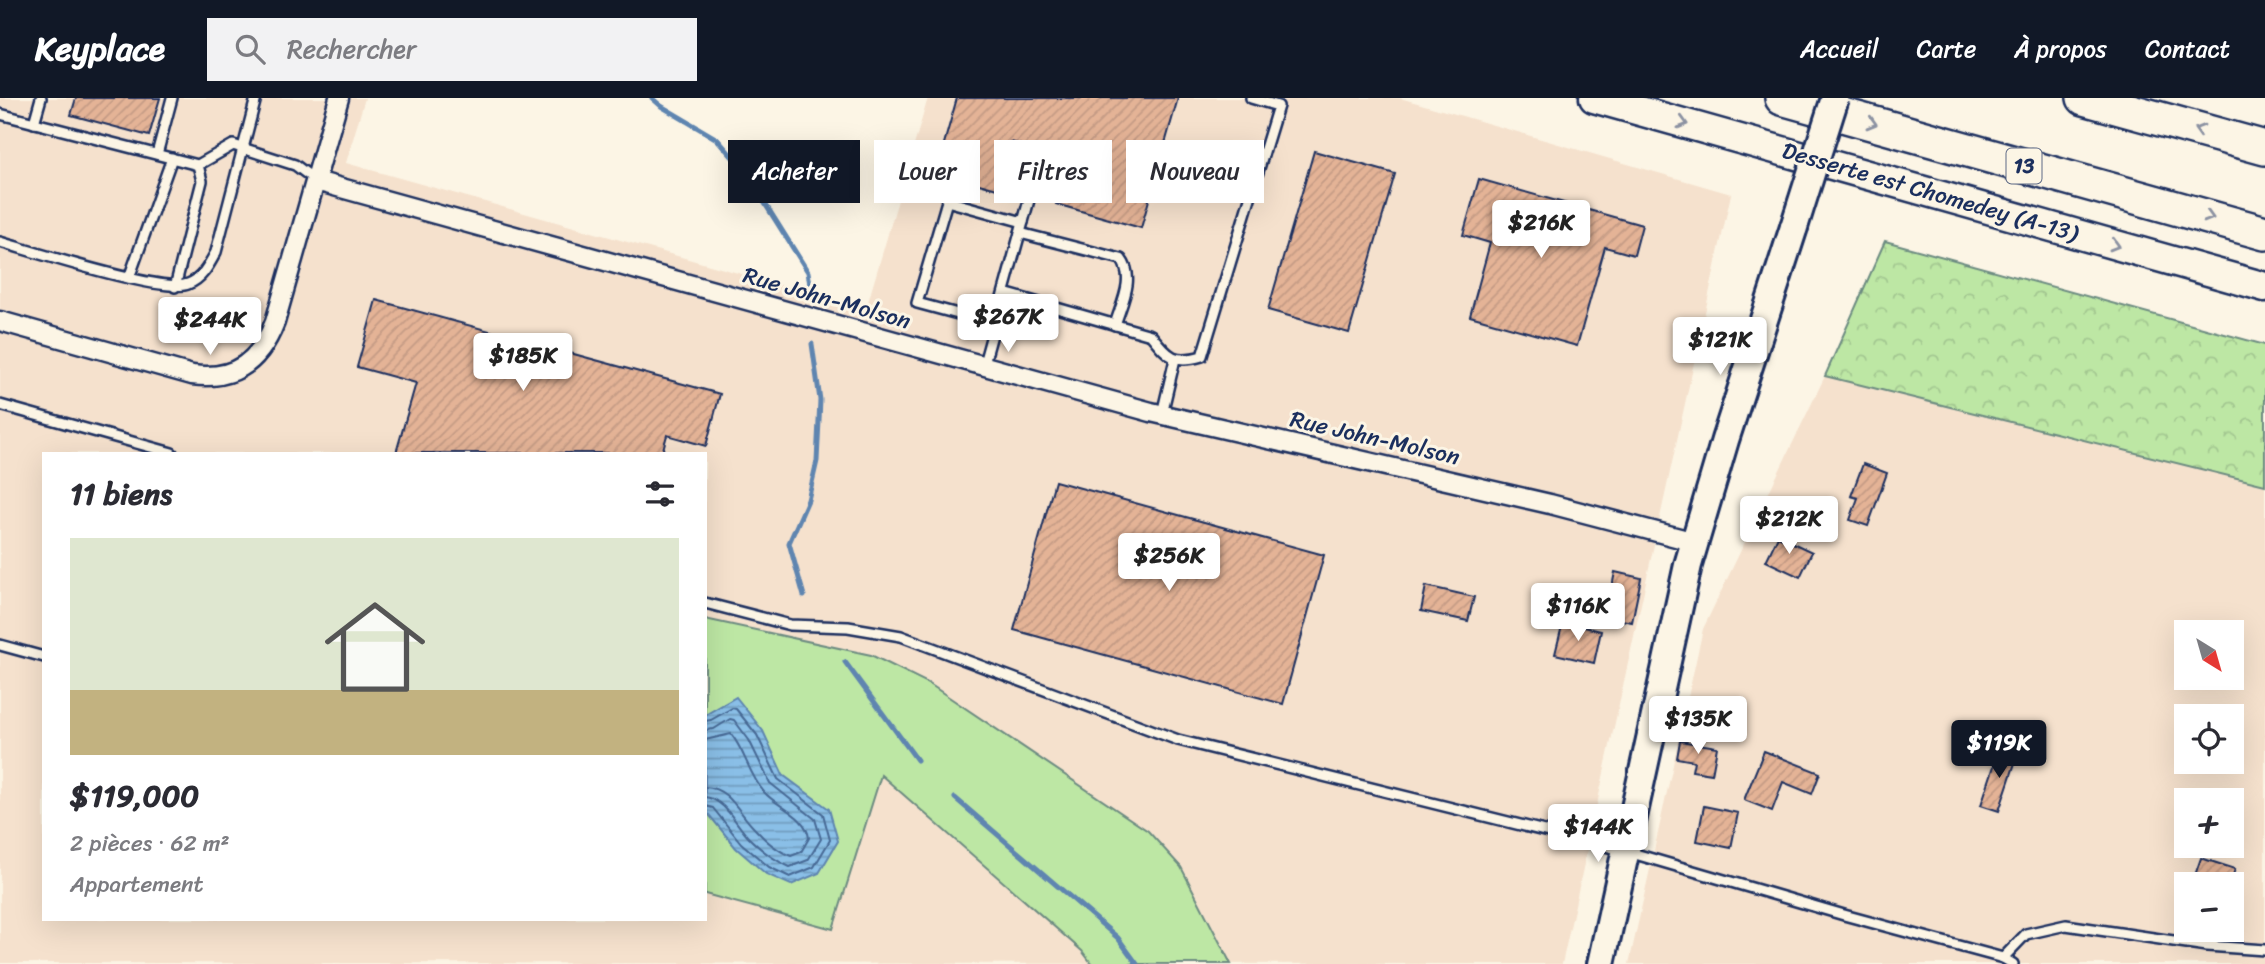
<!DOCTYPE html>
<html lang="fr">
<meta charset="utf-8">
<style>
:root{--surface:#fff;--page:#f2f2f3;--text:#2b2b33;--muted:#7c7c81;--line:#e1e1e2;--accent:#111827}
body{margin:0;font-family:Sriracha,sans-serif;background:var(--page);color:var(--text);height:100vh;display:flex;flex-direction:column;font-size:26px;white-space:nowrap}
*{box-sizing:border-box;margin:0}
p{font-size:23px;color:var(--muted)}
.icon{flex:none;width:38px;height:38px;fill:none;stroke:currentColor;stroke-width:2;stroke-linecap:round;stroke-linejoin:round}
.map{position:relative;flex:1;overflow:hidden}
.details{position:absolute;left:42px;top:354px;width:665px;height:469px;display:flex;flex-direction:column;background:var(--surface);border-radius:0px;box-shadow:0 7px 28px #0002}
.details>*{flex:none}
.banner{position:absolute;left:728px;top:42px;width:665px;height:63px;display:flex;gap:14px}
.needle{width:46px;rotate:143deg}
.tools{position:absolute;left:2174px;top:522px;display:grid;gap:14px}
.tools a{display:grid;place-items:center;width:70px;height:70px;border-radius:0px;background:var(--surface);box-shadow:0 7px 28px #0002;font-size:35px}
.price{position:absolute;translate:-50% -60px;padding:0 16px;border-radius:7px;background:#fff;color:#222;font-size:23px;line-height:46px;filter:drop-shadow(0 2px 4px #0008)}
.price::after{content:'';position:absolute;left:50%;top:42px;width:21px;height:16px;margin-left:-10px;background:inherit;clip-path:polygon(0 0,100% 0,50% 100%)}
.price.current{background:var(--accent);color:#fff}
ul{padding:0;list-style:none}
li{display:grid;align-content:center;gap:14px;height:371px;padding:0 28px}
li+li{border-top:2px solid var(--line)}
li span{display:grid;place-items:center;height:217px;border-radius:0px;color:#555}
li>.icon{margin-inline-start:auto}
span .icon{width:126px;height:126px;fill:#fffc;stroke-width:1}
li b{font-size:30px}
h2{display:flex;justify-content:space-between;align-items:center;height:84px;padding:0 28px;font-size:30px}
.tag{padding:0 24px;border-radius:0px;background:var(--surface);box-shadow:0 7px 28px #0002;font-size:24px;line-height:63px}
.tag.current{background:var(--accent);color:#fff}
header{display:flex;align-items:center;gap:42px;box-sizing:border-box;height:98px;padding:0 35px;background:var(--accent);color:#fff}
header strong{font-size:33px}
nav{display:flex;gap:38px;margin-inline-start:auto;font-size:24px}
.search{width:490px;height:63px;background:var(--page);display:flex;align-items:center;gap:18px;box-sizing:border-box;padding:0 24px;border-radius:0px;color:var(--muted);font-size:26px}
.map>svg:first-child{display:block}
.built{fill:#f5e1cd;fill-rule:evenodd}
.grass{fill:#bde7a4;stroke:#6c8b81;stroke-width:2}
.forest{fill:url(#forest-crowns);stroke:#6c8b81;stroke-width:2}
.water{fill:url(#water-rules);stroke:#5e85b0;stroke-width:2}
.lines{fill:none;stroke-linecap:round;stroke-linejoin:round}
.shore{stroke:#476995;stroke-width:2}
.stream{stroke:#5e85b0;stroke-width:5}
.building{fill:url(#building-hatch);stroke:#1b2f5e;stroke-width:2}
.lane-casing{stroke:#1b2f5e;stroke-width:14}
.street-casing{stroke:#1b2f5e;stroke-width:23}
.secondary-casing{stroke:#1b2f5e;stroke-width:32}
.primary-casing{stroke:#1b2f5e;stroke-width:33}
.highway-casing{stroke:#1b2f5e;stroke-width:38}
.lane{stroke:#fcf5e5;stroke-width:9}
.street{stroke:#fcf5e5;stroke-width:18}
.secondary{stroke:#fcf5e5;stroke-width:26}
.primary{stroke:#fcf5e5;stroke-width:28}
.highway{stroke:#fcf5e5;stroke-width:33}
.secondary-bridge-casing{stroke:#1b2f5e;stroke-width:32;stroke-linecap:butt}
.secondary-bridge{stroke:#fcf5e5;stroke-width:26}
.oneway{stroke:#8c92a2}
.labels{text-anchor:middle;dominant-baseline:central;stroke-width:6;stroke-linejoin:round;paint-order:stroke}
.shield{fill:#fcf5e5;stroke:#5e6a86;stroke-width:2}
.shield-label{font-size:21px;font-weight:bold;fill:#1b2f5e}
.street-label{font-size:23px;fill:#1b2f5e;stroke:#fcf5e5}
</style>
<header>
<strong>Keyplace</strong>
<div class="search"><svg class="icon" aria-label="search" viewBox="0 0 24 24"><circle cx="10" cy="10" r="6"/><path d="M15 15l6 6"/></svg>Rechercher</div>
<nav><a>Accueil</a><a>Carte</a><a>À propos</a><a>Contact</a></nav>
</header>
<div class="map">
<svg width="2265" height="866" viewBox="0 0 2265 866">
<defs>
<pattern id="forest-crowns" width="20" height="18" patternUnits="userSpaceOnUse" patternTransform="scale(1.75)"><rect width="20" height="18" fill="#bde7a4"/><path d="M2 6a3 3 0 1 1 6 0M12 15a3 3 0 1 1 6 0" fill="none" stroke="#a2c690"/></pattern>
<pattern id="water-rules" width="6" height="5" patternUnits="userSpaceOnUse" patternTransform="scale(1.75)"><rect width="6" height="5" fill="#8abfe7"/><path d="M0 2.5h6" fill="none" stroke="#709cbe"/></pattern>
<pattern id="building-hatch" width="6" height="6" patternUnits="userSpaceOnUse" patternTransform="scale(1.75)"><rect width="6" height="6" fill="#e4b396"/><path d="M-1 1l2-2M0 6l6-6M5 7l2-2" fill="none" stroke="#c39a84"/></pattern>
</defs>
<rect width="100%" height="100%" fill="#fcf5e5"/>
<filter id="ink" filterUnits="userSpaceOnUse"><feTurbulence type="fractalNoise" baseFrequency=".0143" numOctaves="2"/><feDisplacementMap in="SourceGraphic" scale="14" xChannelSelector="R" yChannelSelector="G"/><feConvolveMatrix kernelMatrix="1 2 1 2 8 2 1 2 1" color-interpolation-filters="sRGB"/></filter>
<g filter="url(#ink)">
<!-- built -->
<g class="built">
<path d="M0,0H365L346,65L866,211L928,0H1400L1731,96L1562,866L0,865ZM44,355H705V821H44Z"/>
<path d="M1825,278L2265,387V866H1629L1703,531ZM2186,534H2231V579H2186ZM2186,618H2231V663H2186ZM2186,702H2231V747H2186ZM2186,786H2231V831H2186Z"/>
</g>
<!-- grass -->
<path class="grass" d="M705,521L871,557L928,585L1148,733L1181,769L1231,866H1092L1082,853L881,677L833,831L705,796Z"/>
<!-- forest -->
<path class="forest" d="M1885,143L2265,247V387L1825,278Z"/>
<!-- water -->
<path class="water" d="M736,599L763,633L783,677L829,711L838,743L819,775L791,787L766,776L736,750L705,712V617Z"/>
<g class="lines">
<!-- shore -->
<g class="shore">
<path d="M705,623L711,622L732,610L736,611L757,637L778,681L823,716L830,742L814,769L790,779L769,769L741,745L713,710L705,708"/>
<path d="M705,632L714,631L730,621L734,622L749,642L770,685L815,721L821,741L808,762L790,769C774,762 761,752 749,740C736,727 725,701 705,699"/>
<path d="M705,642L731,636C745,653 749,677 764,694C778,710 806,717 809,740L801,754L791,758C777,753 765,742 755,731C739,716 730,690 705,689"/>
</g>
<!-- stream -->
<g class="stream">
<path d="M652,0L661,8L717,41L744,72L808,174L812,199"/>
<path d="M804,498L789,445L808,402L817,363L820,302L812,246"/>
<path d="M845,564L917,662"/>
<path d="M955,700L1118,840L1137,866"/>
</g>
</g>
<!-- building -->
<g class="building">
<path d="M76,0H160L149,38L71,17Z"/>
<path d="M957,0H1178L1141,130L1056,106L1069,61L1011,44L997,91L936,74Z"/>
<path d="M1314,53L1395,76L1349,235L1268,212Z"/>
<path d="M1479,81L1642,127L1634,157L1605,149L1577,248L1470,218L1490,145L1463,137Z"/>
<path d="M376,202L720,296L706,348L667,337L662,355H396L416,285L357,269Z"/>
<path d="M1863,366L1887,375L1868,428L1850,422L1858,400L1851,398Z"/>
<path d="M1055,383L1324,457L1283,606L1014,532Z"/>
<path d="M1778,438L1812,454L1800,479L1766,463Z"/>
<path d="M1615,474L1641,480L1632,524L1606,519Z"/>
<path d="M1426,488L1474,499L1468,523L1421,513Z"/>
<path d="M1563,524L1601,533L1594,565L1555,556Z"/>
<path d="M1680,643L1717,649L1712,676L1692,673L1694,663L1677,660Z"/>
<path d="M2000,650L2018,656L1999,713L1981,707Z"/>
<path d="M1764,653L1820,675L1812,696L1783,684L1772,713L1744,702Z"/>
<path d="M1704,708L1738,715L1731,750L1697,743Z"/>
<path d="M2201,760L2235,771L2230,786H2192Z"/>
</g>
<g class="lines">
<defs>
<g id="lane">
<path d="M0,16L198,67L233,47L295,67L315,82"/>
<path d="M34,25L41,0"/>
<path d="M157,56L172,0"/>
<path d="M1020,135L1121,161C1136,180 1121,206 1115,227"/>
<path d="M0,144C32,153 164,196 188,186C202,181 209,167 216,154L256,0"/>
<path d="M129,180L172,60"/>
<path d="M175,189L202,83L198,67"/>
<path d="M1004,195L1151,237C1169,259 1174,266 1202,258L1278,8L1251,0"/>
<path d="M995,226L917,205L947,103L1023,124"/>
<path d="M983,269L1034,84"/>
<path d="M0,307L172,355"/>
<path d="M1162,316L1175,261"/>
<path d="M705,505L790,527L848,529L901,538L1178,642L1625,753L1844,817L2003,860L2013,866"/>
<path d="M0,547L44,559"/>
<path d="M2003,860L2026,836L2066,827L2207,848L2265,852"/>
</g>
<g id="street">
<path d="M316,83L1151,314L1550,406L1695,444"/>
<path d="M0,223L192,277C235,283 260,263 275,224L339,0"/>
</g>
<path id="secondary" d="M1601,866L1688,467L1725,342L1794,129"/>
<path id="primary" d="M1594,0L2265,189"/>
<g id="highway">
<path d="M1782,0L2265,135"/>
<path d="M2084,0L2265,50"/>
</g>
</defs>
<!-- lane casing -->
<use href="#lane" class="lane-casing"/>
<!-- street casing -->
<use href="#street" class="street-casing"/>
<!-- secondary casing -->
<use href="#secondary" class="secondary-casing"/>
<!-- primary casing -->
<use href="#primary" class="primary-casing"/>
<!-- highway casing -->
<use href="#highway" class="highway-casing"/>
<!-- lane -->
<use href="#lane" class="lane"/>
<!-- street -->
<use href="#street" class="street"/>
<!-- secondary -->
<use href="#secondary" class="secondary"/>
<!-- primary -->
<use href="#primary" class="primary"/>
<!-- highway -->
<use href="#highway" class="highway"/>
<defs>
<path id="secondary-bridge" d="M1794,129L1835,0"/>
</defs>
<!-- secondary-bridge casing -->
<use href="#secondary-bridge" class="secondary-bridge-casing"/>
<!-- secondary-bridge -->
<use href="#secondary-bridge" class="secondary-bridge"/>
</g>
<!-- one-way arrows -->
<defs><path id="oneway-chevron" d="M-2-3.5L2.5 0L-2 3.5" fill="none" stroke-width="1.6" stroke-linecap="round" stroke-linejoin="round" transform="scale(1.75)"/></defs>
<g class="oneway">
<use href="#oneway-chevron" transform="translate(1683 25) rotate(16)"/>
<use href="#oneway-chevron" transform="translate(1872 25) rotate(16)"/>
<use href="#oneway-chevron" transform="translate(2199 32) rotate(-164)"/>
<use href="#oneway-chevron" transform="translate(2209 119) rotate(16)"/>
<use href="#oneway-chevron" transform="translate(2115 147) rotate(16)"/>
</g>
</g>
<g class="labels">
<!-- shield labels -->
<rect class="shield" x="2006.5" y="50.5" width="35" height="35" rx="5"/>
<g class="shield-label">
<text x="2024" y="68">13</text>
</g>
<!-- street labels -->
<g class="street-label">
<text transform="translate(1930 94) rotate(16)">Desserte est Chomedey (A-13)</text>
<text transform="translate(827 200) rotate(16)">Rue John-Molson</text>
<text transform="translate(1375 340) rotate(13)">Rue John-Molson</text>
</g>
</g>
</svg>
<div class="tools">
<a><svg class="needle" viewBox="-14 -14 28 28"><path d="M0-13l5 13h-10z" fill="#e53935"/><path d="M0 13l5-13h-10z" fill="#7c7c81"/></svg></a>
<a><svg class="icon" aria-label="locate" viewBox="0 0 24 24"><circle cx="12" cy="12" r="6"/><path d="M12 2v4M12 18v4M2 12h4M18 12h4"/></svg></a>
<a>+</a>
<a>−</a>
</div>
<b class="price" style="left:1541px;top:162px">$216K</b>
<b class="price" style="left:1008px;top:256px">$267K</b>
<b class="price" style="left:210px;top:259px">$244K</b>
<b class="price" style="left:1720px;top:279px">$121K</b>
<b class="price" style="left:523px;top:295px">$185K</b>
<b class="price" style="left:1789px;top:458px">$212K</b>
<b class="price" style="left:1169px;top:495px">$256K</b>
<b class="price" style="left:1578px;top:545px">$116K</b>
<b class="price" style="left:1698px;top:658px">$135K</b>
<b class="price current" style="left:1999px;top:682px">$119K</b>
<b class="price" style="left:1598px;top:766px">$144K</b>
<div class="banner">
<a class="tag current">Acheter</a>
<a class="tag">Louer</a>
<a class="tag">Filtres</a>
<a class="tag">Nouveau</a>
</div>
<section class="details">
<h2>11 biens<svg class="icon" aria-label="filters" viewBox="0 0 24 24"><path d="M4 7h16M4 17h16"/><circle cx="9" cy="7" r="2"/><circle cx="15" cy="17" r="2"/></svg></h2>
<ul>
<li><span style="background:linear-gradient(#dfe7d0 70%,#c2b280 0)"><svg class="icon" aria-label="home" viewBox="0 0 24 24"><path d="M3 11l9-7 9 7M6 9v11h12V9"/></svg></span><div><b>$119,000</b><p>2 pièces · 62 m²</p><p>Appartement</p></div></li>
</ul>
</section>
</div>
